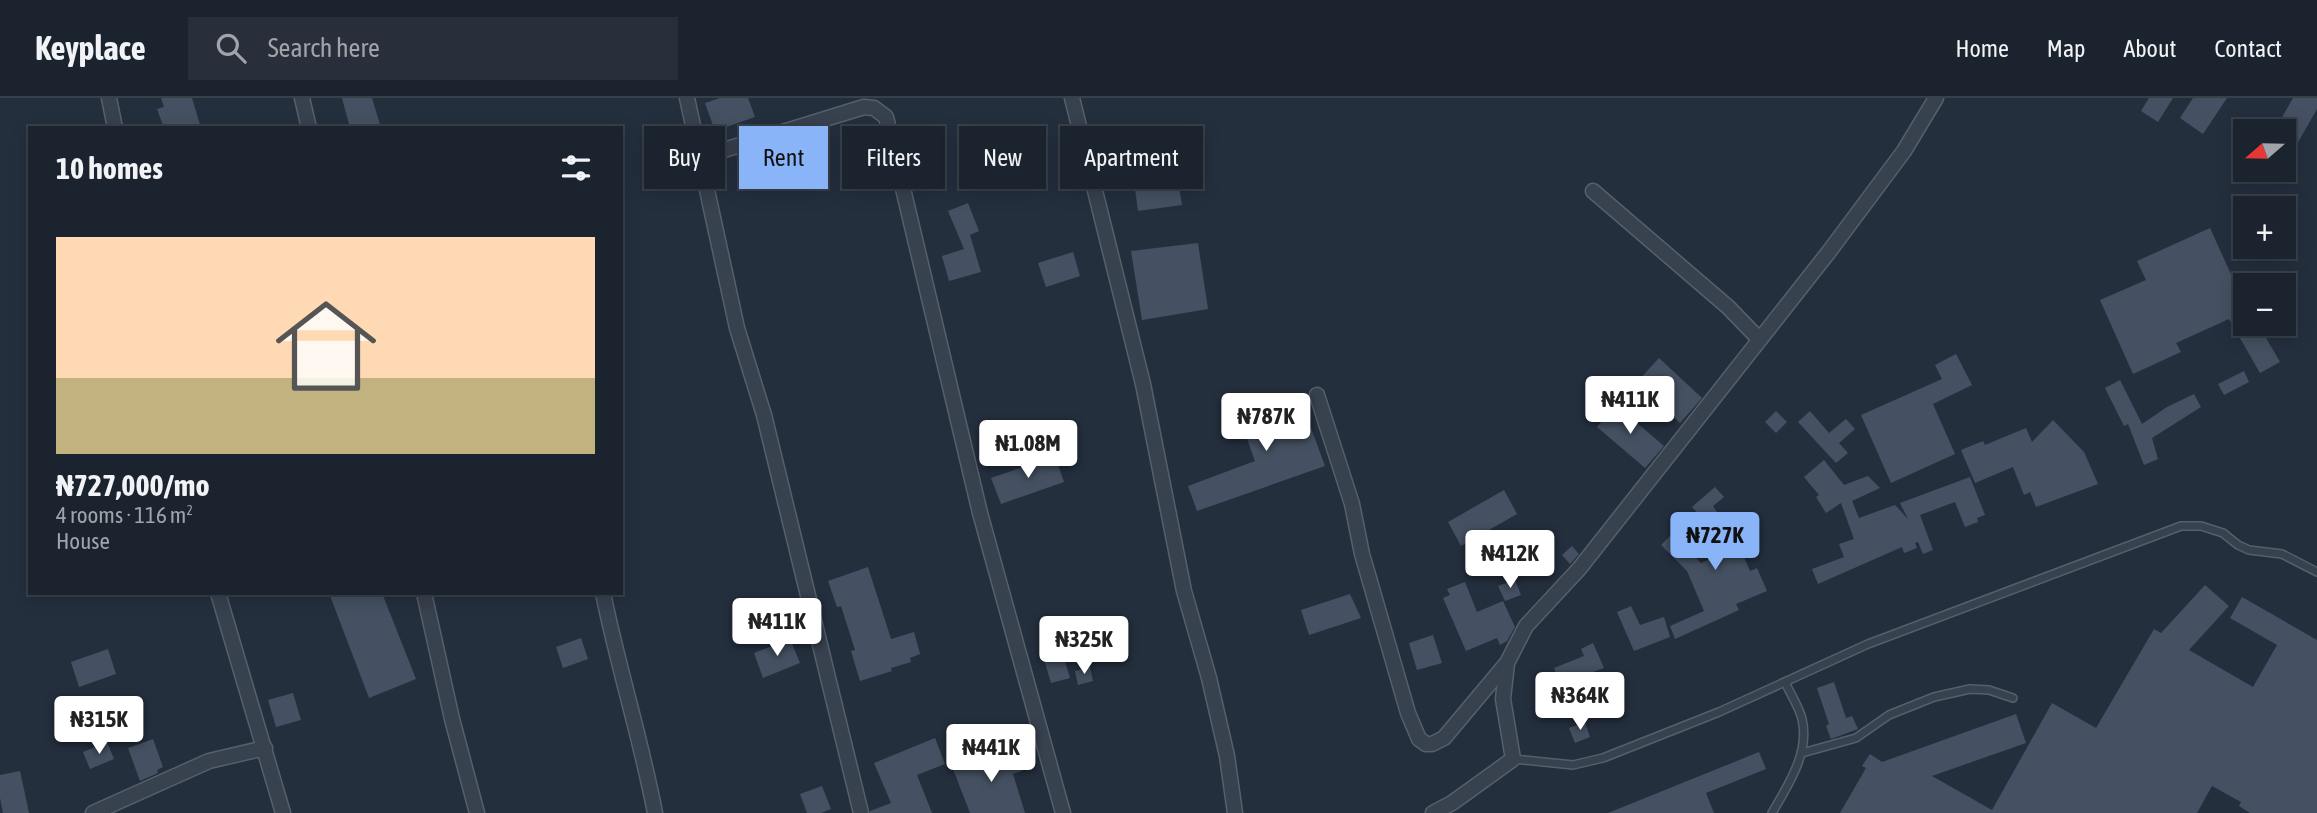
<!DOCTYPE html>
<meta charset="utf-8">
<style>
:root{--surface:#1b232e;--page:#282f3a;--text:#f1f3f6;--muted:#a0a4aa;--line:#39404a;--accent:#8ab4f8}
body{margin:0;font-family:"Asap Condensed",sans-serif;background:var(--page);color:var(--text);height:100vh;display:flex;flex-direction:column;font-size:26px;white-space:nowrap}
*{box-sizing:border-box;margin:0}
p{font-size:23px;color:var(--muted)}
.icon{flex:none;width:38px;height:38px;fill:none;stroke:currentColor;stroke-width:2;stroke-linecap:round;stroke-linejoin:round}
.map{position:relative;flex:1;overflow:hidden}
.details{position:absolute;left:28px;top:28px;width:595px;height:469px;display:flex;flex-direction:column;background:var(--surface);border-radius:0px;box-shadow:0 4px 18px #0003,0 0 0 2px var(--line)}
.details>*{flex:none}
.banner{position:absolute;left:644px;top:28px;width:665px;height:63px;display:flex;gap:14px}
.needle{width:46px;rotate:250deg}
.buttons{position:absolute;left:2233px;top:21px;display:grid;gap:14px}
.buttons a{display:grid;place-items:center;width:63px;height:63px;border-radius:0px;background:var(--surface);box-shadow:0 4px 18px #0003,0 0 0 2px var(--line);font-size:35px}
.price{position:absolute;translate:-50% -60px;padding:0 16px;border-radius:7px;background:#fff;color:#222;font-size:23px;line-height:46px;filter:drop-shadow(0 2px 4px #0008)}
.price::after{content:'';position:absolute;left:50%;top:42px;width:21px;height:16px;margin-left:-10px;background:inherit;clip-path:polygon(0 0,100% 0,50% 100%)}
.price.selected{background:var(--accent);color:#111}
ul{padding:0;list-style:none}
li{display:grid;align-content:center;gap:14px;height:371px;padding:0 28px}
li span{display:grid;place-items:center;height:217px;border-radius:0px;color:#555}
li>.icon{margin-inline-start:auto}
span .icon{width:126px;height:126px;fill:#fffc;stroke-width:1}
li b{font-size:30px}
h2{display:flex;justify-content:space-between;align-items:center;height:84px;padding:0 28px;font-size:30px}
.tag{padding:0 24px;border-radius:0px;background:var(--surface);box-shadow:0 4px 18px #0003,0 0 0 2px var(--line);font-size:24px;line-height:63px}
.tag.selected{background:var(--accent);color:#111}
header{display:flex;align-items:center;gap:42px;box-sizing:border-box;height:98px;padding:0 35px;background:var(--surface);border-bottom:2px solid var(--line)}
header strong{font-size:33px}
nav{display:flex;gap:38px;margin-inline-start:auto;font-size:24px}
.search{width:490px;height:63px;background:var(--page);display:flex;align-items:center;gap:18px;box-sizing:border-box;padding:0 24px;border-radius:0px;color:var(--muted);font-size:26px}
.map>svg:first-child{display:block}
.building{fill:#455162}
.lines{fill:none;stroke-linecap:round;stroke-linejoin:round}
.lane-casing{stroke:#565f6c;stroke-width:10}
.street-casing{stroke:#565f6c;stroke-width:17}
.lane{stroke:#38414e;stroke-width:7}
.street{stroke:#38414e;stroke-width:14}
</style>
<header>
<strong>Keyplace</strong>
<div class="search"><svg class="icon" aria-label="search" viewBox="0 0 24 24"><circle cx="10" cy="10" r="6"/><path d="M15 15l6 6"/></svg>Search here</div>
<nav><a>Home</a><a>Map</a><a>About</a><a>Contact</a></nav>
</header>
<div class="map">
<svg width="2317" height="715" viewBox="0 0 2317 715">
<rect width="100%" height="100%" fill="#242f3e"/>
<!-- building -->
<g class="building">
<path d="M161,0H192L201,30H164L157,11L164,9Z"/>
<path d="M342,0H372L381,30H350Z"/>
<path d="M720,0H748L755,19L715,33L705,5Z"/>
<path d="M2149,0H2173L2158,24L2141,13Z"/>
<path d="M2193,0H2227L2203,36L2180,20Z"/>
<path d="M2293,0H2317V11L2284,69V33H2274Z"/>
<path d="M1176,70L1182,107L1138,113L1133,76Z"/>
<path d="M968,105L979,133L970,137L981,174L949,183L942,158L964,151L948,113Z"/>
<path d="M2210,130L2245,207V226H2258L2280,264L2260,275L2229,221L2176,245L2181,254L2133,276L2100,202L2146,182L2137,163Z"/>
<path d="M1198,145L1208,211L1142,222L1131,153Z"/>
<path d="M1073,154L1080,178L1046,189L1038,165Z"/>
<path d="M1956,256L1972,287L1933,306L1955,356L1891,385L1861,317L1942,281L1935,267Z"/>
<path d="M1659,260L1702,300L1680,325L1637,284Z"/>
<path d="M2244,273L2249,284L2224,297L2218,286Z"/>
<path d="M2120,282L2142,326L2167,309L2194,296L2201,309L2152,340L2158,361L2144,367L2128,326L2124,328L2105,290Z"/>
<path d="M1298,295L1325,368L1197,413L1188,388L1255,363L1238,316Z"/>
<path d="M1616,307L1664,348L1645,370L1597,329Z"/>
<path d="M1776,313L1787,324L1776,335L1765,324Z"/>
<path d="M1810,313L1829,335L1846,321L1855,331L1839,345L1848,355L1836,365L1798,324Z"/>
<path d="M2053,322L2084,354L2098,386L2036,409L2030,394L2024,397L2013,369L1975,385L1961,352L1983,343L1985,347L2026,330L2032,344Z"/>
<path d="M1055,358L1064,384L1001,406L991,380Z"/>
<path d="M1824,362L1844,387L1868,378L1880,390L1852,403L1859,420L1895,407L1908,421L1900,405L1970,379L1985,417L1977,420L1978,424L1965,429L1955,404L1920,417L1933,452L1923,456L1918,444L1915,445L1917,450L1904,455L1902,449L1818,486L1812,471L1844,459L1839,446L1854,441L1841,405L1826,415L1816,399L1819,397L1804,379Z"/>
<path d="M1715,389L1724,399L1713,408L1739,447L1750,473L1757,470L1767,493L1736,506L1739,512L1675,541L1670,528L1704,513L1687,473L1661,447L1672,436L1701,465L1728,453L1703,417L1701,419L1692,409Z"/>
<path d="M1504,392L1517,416L1461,448L1448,424Z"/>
<path d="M1572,448L1579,456L1570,466L1562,457Z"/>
<path d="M868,469L891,541L914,534L920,556L910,560L911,564L891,570L892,573L860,583L851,553L855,552L841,508L837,509L828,483Z"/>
<path d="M1515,482L1521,497L1505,503L1498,488Z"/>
<path d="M1465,484L1477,514L1503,503L1515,529L1507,543L1500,547L1497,540L1466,553L1443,500L1450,497L1447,491Z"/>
<path d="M2205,487L2229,508L2189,552L2253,589L2277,547L2230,520L2242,499L2317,542V715H2250L2239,708L2241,704L2212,688L2197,715H1840L1866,670L1862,668L1870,656L1882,664L2016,616L2026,645L1932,678L1992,712L2052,605L2096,630L2154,531L2161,535Z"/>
<path d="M329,495H382L416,581L369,600Z"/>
<path d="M1350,496L1361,520L1309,537L1301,512Z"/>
<path d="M1631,508L1640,527L1664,519L1670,539L1634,553L1617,514Z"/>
<path d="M1433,537L1442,565L1417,572L1409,545Z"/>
<path d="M581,540L588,561L563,570L556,549Z"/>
<path d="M790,541L800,565L763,580L754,555Z"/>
<path d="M1593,545L1604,570L1560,586L1554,570L1584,558L1581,551Z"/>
<path d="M108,551L116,576L79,589L71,564Z"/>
<path d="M1063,556L1070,580L1051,585L1044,561Z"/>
<path d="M1090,569L1093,583L1078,587L1075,573Z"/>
<path d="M1834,584L1846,620L1852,618L1858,631L1831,641L1826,628L1829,626L1817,590Z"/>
<path d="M293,595L301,622L276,629L268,602Z"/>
<path d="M1585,624L1590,639L1575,645L1569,630Z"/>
<path d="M935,640L945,666L917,677L932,715H870V713L891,705L874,665Z"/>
<path d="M153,641L163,669L157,672L158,675L140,683L128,650Z"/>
<path d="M107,644L114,661L90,671L83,654Z"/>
<path d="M1013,649L1022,673L1013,676L1025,715H970L953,671Z"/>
<path d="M1759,654L1766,671L1706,695L1714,715H1608Z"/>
<path d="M20,673L29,715H3L0,700V677Z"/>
<path d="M822,688L831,711L821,715H807L800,696Z"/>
</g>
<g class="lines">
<defs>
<g id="lane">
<path d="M1802,655L1856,640L1889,617L1934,599L1970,591L1989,592L2013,600"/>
<path d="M1513,661L1573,667L1603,660L1719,614L1868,546L2181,428H2201L2223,435L2238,447L2249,452L2282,456L2317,474"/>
<path d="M1772,715C1788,687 1810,655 1802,621C1799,609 1791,597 1786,586"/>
</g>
<g id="street">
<path d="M109,0L115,30"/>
<path d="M302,0L309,30"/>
<path d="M687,0L737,230L764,317L861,715"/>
<path d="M1072,0L1143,286L1184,493L1209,580L1227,658L1235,715"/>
<path d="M701,59L864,9L874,10L886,19L980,415L1063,715"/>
<path d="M1593,93L1728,209L1759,241"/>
<path d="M1317,297L1352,406L1362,456L1408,615L1419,641L1426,646H1432L1444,640L1506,566"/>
<path d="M218,495L283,715"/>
<path d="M424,495L452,621L477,715"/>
<path d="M603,495C618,569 641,641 655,715"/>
<path d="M93,715L209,663L265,650"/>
<path d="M1433,715L1452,705L1513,661L1503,601L1507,565L1526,528L1579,471L1828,155L1904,53L1936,0"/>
</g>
</defs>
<!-- lane casing -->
<use href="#lane" class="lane-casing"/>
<!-- street casing -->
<use href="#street" class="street-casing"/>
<!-- lane -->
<use href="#lane" class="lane"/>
<!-- street -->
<use href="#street" class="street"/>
</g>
</svg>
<div class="buttons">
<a><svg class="needle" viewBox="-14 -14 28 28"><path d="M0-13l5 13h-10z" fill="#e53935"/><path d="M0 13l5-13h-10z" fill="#a0a4aa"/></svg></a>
<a>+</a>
<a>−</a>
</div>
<b class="price" style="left:1630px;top:338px">₦411K</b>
<b class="price" style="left:1266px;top:355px">₦787K</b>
<b class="price" style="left:1028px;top:382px">₦1.08M</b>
<b class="price selected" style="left:1715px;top:474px">₦727K</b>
<b class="price" style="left:1510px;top:492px">₦412K</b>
<b class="price" style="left:777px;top:560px">₦411K</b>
<b class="price" style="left:1084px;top:578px">₦325K</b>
<b class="price" style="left:1580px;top:634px">₦364K</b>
<b class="price" style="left:99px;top:658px">₦315K</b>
<b class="price" style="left:991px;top:686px">₦441K</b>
<div class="banner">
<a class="tag">Buy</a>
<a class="tag selected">Rent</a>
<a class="tag">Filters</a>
<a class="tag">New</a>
<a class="tag">Apartment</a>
</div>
<section class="details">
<h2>10 homes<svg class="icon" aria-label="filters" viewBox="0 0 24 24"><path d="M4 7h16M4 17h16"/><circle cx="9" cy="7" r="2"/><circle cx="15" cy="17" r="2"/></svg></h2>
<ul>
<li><span style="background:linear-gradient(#ffd9b3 65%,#c2b280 0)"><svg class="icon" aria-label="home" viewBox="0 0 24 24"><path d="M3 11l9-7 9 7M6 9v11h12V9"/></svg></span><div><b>₦727,000/mo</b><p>4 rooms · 116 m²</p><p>House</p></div></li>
</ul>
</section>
</div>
